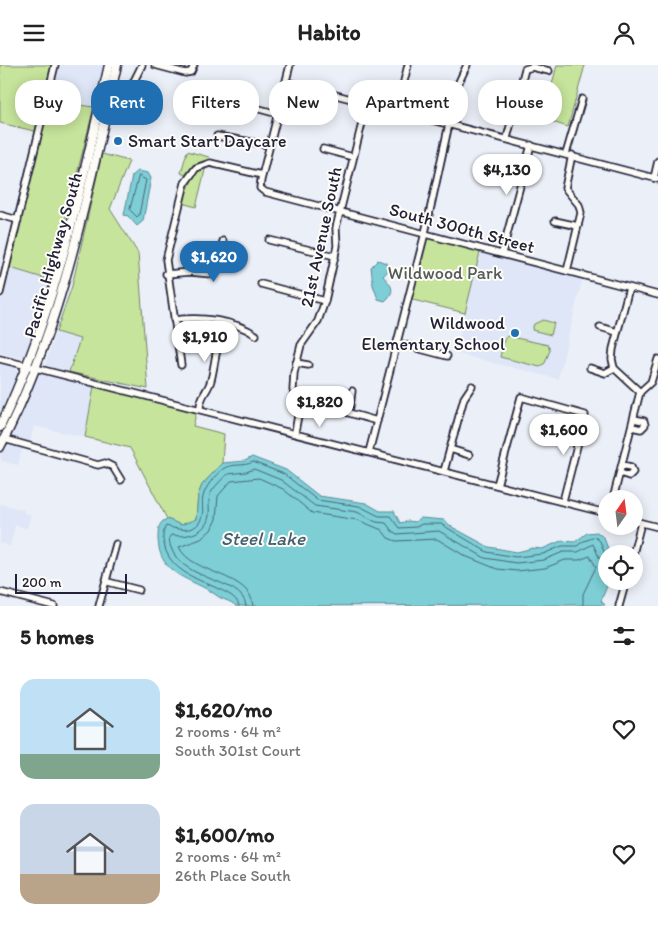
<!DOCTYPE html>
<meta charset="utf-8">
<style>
:root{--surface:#fff;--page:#f2f2f2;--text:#222;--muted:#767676;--accent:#1f6fb2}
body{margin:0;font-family:Itim,sans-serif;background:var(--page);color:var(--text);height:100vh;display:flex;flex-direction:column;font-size:19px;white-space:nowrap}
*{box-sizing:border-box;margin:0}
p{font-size:16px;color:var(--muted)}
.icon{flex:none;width:28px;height:28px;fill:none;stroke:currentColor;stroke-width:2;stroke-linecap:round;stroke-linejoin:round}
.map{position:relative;height:541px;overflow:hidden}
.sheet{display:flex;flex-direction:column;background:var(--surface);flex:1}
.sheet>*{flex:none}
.top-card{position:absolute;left:15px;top:15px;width:629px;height:45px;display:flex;gap:10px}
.needle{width:32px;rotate:14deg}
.buttons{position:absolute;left:598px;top:425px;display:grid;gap:10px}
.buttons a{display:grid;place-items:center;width:45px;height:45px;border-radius:50%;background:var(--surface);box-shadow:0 2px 12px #0003;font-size:25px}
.scale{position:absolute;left:15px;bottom:12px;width:112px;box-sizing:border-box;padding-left:5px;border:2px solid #22223b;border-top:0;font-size:14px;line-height:18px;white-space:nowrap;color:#22223b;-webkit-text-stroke:4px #fdfcf7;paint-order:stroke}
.price{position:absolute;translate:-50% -42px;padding:0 11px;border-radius:18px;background:#fff;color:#222;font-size:16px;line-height:32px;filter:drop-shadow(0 1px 2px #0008)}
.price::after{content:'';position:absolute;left:50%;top:30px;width:15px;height:11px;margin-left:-8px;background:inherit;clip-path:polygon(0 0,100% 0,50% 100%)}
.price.on{background:var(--accent);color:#fff}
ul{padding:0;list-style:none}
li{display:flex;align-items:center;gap:15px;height:125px;padding:0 20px}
li span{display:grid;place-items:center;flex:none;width:140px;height:100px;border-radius:15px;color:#555}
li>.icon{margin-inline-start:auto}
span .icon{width:60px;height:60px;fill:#fffc;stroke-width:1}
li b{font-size:21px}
h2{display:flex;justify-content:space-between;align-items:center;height:60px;padding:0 20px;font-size:21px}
.tag{padding:0 18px;border-radius:20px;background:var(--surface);box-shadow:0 2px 12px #0003;font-size:18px;line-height:45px}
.tag.on{background:var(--accent);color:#fff}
header{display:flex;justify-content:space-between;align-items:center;height:65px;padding:0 20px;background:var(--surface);font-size:22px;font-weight:800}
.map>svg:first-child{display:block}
.built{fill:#dee6f7}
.green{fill:#c6e49b;stroke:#74836b}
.water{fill:#7dced5;stroke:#598997}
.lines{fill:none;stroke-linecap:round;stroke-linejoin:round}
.shore{stroke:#466779;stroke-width:1}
.minor-casing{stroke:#22223b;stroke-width:9}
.major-casing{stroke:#22223b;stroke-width:11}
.minor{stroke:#fdfcf7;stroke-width:5.5}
.major{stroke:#fdfcf7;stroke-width:8}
.poi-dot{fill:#1f6fb2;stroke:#fdfcf7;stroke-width:2}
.labels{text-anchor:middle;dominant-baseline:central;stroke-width:4;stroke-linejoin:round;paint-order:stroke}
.poi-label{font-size:18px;fill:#22223b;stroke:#fdfcf7;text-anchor:start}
.street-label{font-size:18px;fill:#22223b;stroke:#fdfcf7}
.park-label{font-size:18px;fill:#535c58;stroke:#fdfcf7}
.water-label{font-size:19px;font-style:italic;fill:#425e71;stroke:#fdfcf7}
</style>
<header><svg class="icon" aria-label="menu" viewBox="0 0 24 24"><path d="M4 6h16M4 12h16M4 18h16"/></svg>Habito<svg class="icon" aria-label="person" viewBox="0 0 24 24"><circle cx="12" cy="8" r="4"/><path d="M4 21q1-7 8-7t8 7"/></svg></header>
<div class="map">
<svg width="658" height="541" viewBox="0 0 658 541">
<rect width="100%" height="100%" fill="#ebeff7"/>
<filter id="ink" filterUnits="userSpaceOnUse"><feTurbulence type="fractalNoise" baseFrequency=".02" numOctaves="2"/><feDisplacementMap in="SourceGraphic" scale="10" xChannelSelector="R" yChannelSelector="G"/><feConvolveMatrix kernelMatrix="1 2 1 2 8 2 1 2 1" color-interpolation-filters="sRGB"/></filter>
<g filter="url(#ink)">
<!-- built -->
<g class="built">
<path d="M61,0H103L94,42L50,37Z"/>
<path d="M481,183L583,211L558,314L455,288Z"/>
<path d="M9,203L50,215L25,290L21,293L0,288V236Z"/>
<path d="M56,267L80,274L69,307L45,300Z"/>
<path d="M0,297L14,300L18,309L0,347Z"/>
<path d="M42,308L94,321L85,372L34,361L29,381L23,380L18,400L2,396L0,391L38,310Z"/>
<path d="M0,439L24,445V448L31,450L27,463L15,460L10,481L0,478Z"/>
</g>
<!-- green -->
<g class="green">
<path d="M0,0H55L47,36L94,42L50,215L7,202L39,67L0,58Z"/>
<path d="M557,0H585L568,62L543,54Z"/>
<path d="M187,86L209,92L208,95L193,100L185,110L181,108Z"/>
<path d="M102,89L129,96L110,144L138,188L148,324L69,307L80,274L56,267L72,221Z"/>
<path d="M206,101L196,142L182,138L194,110Z"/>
<path d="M425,168L481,183L465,248L409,234Z"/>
<path d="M543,255L554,258L551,270L532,265L534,259Z"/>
<path d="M507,271L548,280L550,285L545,298L540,302L500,292L504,275Z"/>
<path d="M94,321L197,345L193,361L224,369L222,398L202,420L198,430L196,454L181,460L167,454L130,383L85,372Z"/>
</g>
<!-- water -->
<g class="water">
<path d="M138,106L148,108L151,113L143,156L137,161L128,151L124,150L132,111Z"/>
<path d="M378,195L386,198L388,206L383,211C391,220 397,225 385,236L378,234L373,220L371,202Z"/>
<path d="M252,392L286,405L319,431L366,438L380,446H394L400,458L408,456L415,457L421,453L444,455L452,462L489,482L517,487L533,483L542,484L561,476L575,477L587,468L597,467L604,473L610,489H606V516H609L601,536L605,540L236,541C230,535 222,535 216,530C193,513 159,512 158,474C158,467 158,460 163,456L167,454L181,460L196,454L198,430L202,420L222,398L245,396Z"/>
</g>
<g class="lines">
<!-- shore -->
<g class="shore">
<path d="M139,111L146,115L139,150L137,152L130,145Z"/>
<path d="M239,541C237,520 171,519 164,479C162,473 163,466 166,461C178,465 198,469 202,451C204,445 201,438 203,432C205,422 215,410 223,404C231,398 244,402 253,397L284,409L317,435L359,441L379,451H390L399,463L416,462L422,459H441L487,487L516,492L543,489L562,481H577L584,476L595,472L600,476L606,492"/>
<path d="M246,541C244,511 172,518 169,473L171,470C187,473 207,468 209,450C210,442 207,433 212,426C216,420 222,414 228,409L246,407L254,404L281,415L315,441L357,447L376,457L386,458L392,466L397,469L439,466L485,493L516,498L544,495L563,487H578L593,479L600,494L606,499"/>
<path d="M253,541C252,508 192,510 179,482L201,474L211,465L216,454L218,431L231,416L259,413L283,424L312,448L358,455L382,465L388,473L396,476L437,474L465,491L497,504L517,506L545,503L565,495H579L590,491L596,502L583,529V541"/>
</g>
<defs>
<g id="minor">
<path d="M155,0L185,8L191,7L194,0"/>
<path d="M290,0L261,115L260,123L265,127L658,230"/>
<path d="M286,17L658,114"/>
<path d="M234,37L278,49"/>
<path d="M397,45L408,0"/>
<path d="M106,47L119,46L142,0"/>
<path d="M444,57L450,36L467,0"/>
<path d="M217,71L269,80"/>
<path d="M507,73L525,4L532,2L549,6"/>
<path d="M323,84L353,92"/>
<path d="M566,89L582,34"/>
<path d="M654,113L658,96"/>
<path d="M0,150L18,155"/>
<path d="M555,156L578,161"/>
<path d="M269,175L335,191"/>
<path d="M502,188L531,80"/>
<path d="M567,206L581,148L579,140L565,123L572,90"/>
<path d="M166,209L190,207L211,209L217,202L223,176"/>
<path d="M261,219L325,236"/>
<path d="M0,228L55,0"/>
<path d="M174,255C200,252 233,254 256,270"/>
<path d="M600,262L617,267"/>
<path d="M397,278L447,291"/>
<path d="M0,294L606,448"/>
<path d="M296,298L308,300"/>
<path d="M181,300L166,195L185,118L196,103L210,98L262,110"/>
<path d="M590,303L605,308L614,303L640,327"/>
<path d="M614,303L612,294L613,284L629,223"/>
<path d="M352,326L349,348L377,356"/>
<path d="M200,343C200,330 208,327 211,315C215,301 217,269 227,259"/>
<path d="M632,362L641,364L645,360L644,356L634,354"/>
<path d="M295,367L299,345L293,325L294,308L301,280L318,256L325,236L337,181L336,163L367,38"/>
<path d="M4,374L98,400L105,398L113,402L121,415"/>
<path d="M450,384L469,390"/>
<path d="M369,387L425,168L449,59"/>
<path d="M444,406L464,333L472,321"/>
<path d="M620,408L629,411L633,407L631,402L622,400"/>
<path d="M497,420L521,332L585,350L563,436"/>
<path d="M613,434L640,327L651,317L658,294"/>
<path d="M634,456L658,462"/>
<path d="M633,489L641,458"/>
<path d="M108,517L139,525"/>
<path d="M0,527L54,541"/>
<path d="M99,541L116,479"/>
<path d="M619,541L626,516"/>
</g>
<g id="major">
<path d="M0,362C56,246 80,125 109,0"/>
<path d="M0,382C62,262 87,130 117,0"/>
</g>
</defs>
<!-- minor casing -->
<use href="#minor" class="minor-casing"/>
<!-- major casing -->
<use href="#major" class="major-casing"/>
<!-- minor -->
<use href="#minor" class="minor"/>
<!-- major -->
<use href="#major" class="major"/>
</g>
</g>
<!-- markers -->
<g class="poi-dot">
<circle cx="118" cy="76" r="5"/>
<circle cx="515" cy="268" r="5"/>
</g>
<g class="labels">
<!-- poi labels -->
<g class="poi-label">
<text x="128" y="76">Smart Start Daycare</text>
<text x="505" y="258" text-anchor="end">Wildwood<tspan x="505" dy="21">Elementary School</tspan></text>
</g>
<!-- street labels -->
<g class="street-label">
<text transform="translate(462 163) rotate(15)">South 300th Street</text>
<text transform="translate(321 172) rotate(-78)">21st Avenue South</text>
<text transform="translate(53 190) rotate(-74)">Pacific Highway South</text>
</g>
<!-- park labels -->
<g class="park-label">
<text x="445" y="208">Wildwood Park</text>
</g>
<!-- water labels -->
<g class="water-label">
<text x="263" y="473">Steel Lake</text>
</g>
</g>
</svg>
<div class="buttons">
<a><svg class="needle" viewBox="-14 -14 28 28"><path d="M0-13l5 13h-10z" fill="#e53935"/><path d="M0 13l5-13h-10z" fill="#767676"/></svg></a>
<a><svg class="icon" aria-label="locate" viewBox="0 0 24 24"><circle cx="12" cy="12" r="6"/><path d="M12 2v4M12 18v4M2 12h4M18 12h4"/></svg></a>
</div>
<div class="scale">200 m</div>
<b class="price" style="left:507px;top:131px">$4,130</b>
<b class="price on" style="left:214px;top:218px">$1,620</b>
<b class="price" style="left:205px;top:298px">$1,910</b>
<b class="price" style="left:320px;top:363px">$1,820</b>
<b class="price" style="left:564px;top:391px">$1,600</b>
<div class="top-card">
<a class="tag">Buy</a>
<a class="tag on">Rent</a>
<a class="tag">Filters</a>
<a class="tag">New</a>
<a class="tag">Apartment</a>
<a class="tag">House</a>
</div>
</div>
<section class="sheet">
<h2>5 homes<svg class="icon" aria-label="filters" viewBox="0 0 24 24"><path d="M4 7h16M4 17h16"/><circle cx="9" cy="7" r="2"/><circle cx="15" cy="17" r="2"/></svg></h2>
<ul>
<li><span style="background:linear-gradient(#bfe0f5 75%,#7fa58c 0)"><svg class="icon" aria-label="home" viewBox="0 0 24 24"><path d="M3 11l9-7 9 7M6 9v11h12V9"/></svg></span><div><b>$1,620/mo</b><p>2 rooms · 64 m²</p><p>South 301st Court</p></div><svg class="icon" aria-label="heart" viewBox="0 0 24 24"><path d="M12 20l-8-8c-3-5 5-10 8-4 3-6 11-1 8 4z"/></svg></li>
<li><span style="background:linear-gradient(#c9d6e8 70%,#b9a48a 0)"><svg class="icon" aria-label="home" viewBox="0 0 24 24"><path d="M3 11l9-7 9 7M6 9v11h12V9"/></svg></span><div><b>$1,600/mo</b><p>2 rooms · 64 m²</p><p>26th Place South</p></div><svg class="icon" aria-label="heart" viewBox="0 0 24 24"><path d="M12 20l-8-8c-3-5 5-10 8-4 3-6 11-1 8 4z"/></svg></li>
</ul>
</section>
